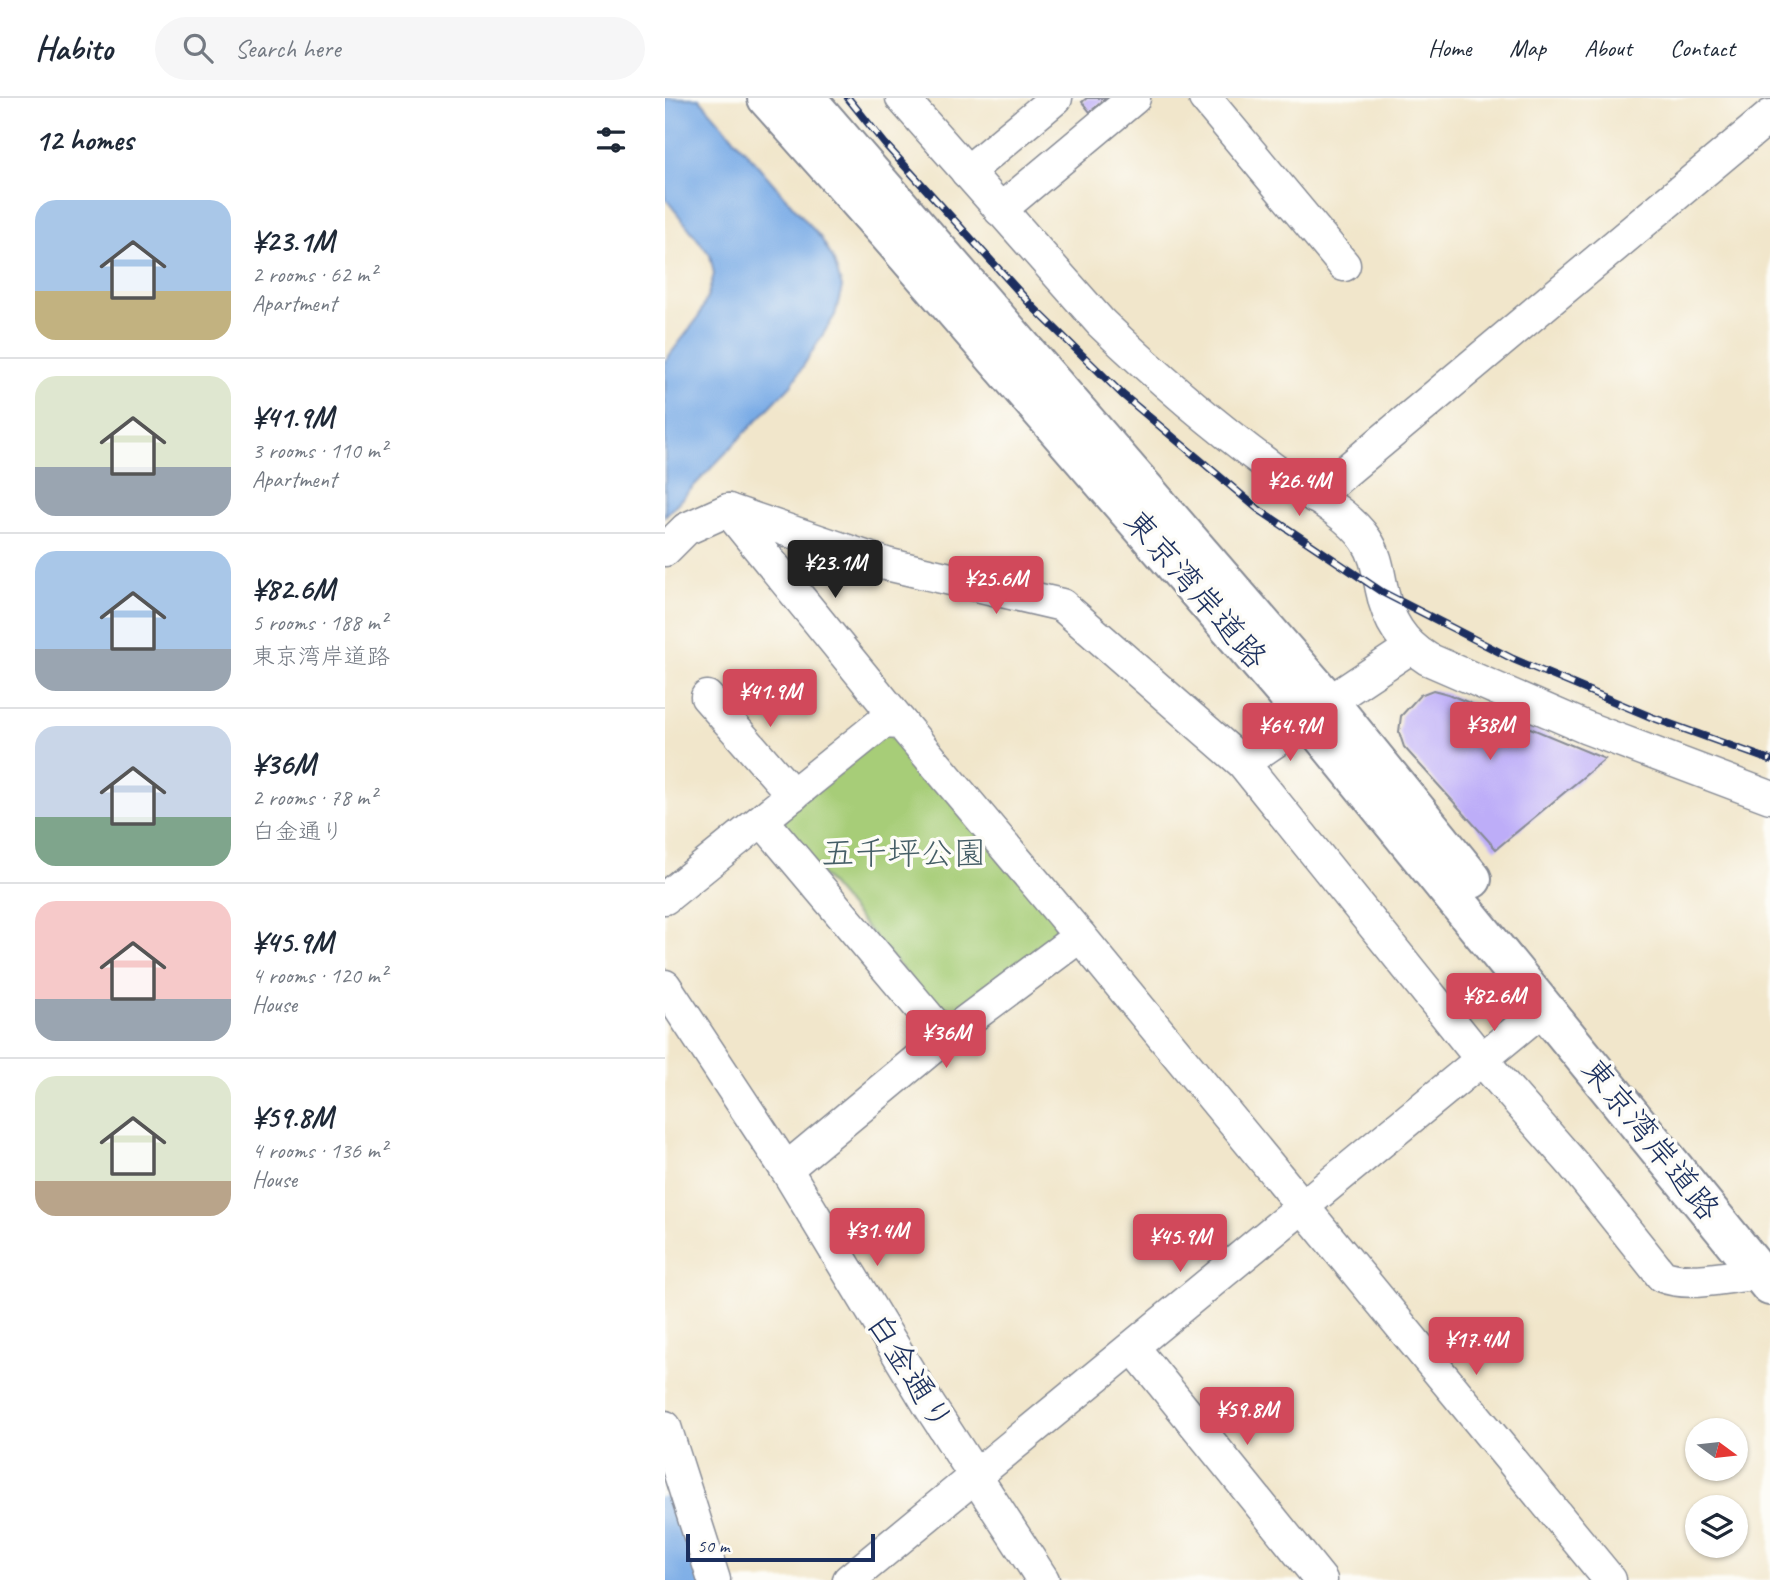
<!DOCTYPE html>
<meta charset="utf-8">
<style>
:root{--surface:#fff;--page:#f6f6f7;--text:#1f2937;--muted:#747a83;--line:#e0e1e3;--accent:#d1495b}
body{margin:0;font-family:Caveat,"Klee One",sans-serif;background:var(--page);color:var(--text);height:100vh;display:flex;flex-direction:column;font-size:26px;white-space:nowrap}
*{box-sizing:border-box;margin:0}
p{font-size:23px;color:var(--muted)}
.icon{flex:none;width:38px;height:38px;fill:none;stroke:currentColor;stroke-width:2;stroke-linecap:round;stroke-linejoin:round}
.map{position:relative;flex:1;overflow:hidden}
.sheet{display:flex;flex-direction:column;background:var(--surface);width:665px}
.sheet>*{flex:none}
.needle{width:46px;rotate:105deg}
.controls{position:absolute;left:1020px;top:1320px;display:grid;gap:14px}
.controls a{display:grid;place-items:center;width:63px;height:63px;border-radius:50%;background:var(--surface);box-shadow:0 2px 5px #0004;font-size:35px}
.scale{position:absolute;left:21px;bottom:18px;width:189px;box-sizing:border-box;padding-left:7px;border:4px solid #1b2f5e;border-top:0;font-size:19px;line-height:24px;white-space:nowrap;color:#1b2f5e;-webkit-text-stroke:5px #fdfcf7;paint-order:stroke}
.price{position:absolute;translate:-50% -60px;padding:0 16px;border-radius:7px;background:var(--accent);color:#fff;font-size:23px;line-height:46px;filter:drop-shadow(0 2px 4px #0008)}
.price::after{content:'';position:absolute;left:50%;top:42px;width:21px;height:16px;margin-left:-10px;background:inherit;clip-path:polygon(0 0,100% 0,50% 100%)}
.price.selected{background:#222;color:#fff}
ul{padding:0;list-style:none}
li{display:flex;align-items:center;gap:21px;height:175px;padding:0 35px}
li+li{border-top:2px solid var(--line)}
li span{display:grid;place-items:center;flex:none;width:196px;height:140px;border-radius:21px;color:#555}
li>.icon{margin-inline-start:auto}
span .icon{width:84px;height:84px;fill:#fffc;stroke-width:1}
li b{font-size:30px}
h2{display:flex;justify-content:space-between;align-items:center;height:84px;padding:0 35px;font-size:30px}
header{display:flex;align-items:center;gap:42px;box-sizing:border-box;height:98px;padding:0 35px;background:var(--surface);border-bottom:2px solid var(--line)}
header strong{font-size:33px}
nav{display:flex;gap:38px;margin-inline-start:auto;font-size:24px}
.search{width:490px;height:63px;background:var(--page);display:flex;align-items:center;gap:18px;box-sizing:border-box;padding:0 24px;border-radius:38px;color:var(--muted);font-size:26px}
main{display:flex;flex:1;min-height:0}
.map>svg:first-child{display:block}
.green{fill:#a7cd78;stroke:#617e6b;stroke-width:2}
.water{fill:#7aace6;stroke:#4a6ea2;stroke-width:2}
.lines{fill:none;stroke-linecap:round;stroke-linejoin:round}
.river{stroke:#7aace6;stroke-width:46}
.building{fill:#bdadf8}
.minor-casing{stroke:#868a94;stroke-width:35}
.highway-casing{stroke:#868a94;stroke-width:42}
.minor{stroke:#fff;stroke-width:32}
.highway{stroke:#fff;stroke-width:38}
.rail-casing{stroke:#1b2f5e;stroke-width:8}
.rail{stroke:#fdfcf7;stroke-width:5;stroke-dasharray:16;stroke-linecap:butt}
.labels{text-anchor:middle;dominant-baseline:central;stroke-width:7;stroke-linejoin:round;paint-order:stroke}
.street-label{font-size:33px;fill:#1b2f5e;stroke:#fdfcf7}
.park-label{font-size:33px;fill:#455e66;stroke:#fdfcf7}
</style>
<header>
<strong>Habito</strong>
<div class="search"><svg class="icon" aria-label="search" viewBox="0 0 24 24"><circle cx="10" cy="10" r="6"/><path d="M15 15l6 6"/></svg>Search here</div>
<nav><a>Home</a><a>Map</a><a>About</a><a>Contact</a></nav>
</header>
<main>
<section class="sheet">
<h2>12 homes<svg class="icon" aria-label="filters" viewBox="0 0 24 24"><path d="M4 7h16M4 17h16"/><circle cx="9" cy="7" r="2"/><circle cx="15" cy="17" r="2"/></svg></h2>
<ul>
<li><span style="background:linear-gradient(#a9c7e8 65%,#c2b280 0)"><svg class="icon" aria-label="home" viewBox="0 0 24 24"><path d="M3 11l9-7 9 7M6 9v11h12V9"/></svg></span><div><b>¥23.1M</b><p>2 rooms · 62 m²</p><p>Apartment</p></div></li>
<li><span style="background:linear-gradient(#dfe7d0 65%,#9aa5b1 0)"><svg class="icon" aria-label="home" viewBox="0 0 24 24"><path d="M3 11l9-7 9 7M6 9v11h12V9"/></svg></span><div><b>¥41.9M</b><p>3 rooms · 110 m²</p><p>Apartment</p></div></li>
<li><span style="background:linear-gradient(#a9c7e8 70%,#9aa5b1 0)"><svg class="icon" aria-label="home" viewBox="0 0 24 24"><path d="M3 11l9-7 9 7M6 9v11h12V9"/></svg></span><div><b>¥82.6M</b><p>5 rooms · 188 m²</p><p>東京湾岸道路</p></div></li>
<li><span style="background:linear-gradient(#c9d6e8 65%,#7fa58c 0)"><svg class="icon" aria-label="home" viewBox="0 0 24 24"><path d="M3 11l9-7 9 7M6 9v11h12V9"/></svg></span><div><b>¥36M</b><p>2 rooms · 78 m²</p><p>白金通り</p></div></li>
<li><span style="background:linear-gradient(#f6c9c9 70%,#9aa5b1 0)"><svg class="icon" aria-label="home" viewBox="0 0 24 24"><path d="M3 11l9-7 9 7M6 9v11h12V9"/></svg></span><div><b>¥45.9M</b><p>4 rooms · 120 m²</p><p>House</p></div></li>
<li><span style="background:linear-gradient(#dfe7d0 75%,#b9a48a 0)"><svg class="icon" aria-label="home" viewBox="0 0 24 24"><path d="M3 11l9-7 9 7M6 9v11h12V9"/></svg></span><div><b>¥59.8M</b><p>4 rooms · 136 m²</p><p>House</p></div></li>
</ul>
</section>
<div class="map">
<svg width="1105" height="1482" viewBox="0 0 1105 1482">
<rect width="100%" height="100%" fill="#fdfcf7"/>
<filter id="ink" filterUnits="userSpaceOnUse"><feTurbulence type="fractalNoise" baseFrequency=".0143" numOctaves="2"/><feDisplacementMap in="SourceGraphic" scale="14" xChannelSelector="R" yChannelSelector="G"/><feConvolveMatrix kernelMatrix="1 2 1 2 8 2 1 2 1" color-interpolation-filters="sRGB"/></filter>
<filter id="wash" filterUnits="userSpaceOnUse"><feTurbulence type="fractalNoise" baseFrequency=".00686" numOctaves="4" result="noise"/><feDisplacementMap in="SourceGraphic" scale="28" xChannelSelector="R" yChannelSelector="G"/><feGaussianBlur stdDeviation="1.57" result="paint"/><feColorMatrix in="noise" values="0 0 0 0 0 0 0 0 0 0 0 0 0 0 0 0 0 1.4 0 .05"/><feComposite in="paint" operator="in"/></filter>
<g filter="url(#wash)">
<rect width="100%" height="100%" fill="#f1e6cb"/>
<!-- green -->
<path class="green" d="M219,636H240L392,820L390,841L294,916H275L119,732L121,715Z"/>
<!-- water -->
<path class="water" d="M0,0H34L156,140L168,161L177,189L170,217L127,286L0,418V263L33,220L42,200L49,176L45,157L0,100Z"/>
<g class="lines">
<!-- river -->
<path class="river" d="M0,1421L21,1482"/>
</g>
<g id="blocks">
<!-- building -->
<g class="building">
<path d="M422,0H441L425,14L417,4Z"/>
<path d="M768,592L783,596L940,661L831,751L739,649L734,634L736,618L755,597Z"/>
</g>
</g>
</g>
<g filter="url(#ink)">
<use href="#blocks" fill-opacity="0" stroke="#868a94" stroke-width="2"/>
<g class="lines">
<defs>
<g id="minor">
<path d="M237,0L436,225C490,277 547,326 608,371C636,391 682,413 701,442C712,458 713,474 717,492C723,523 737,545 763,561L922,630L1105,699"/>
<path d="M540,0L679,167"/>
<path d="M302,74L391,0"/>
<path d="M335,112L469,0"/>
<path d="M650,399L1105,18"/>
<path d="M63,412L236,625"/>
<path d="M0,452L21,431L63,412L221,466L397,507L578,665L817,962L908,1066L997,1178C1024,1189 1066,1178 1095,1175"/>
<path d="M42,599L128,697"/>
<path d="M664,604L745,550"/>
<path d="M578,665L643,621"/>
<path d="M97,722L280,939"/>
<path d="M0,800L218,624L236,625L415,838L945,1482"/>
<path d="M0,888L121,1071L264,1307L378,1482"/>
<path d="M121,1071L280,939L415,838"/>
<path d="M468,1249L656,1482"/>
<path d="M0,1329L49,1482"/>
<path d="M184,1482L879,910"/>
</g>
<g id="highway">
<path d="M102,0L224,137L650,629L1105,1188"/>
<path d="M141,0L664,604L807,781"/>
</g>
</defs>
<!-- minor casing -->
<use href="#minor" class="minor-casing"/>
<!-- highway casing -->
<use href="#highway" class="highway-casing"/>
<!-- minor -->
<use href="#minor" class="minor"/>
<!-- highway -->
<use href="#highway" class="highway"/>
<defs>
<path id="rail" d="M183,0L220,46L368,209L457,296L593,411L717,494L848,561L986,619L1105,662"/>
</defs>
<!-- rail casing -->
<use href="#rail" class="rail-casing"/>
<!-- rail -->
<use href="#rail" class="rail"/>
</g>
</g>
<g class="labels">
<!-- street labels -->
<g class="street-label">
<text transform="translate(531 491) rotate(49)">東京湾岸道路</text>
<text transform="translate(986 1041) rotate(51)">東京湾岸道路</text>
<text transform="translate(245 1274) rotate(58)">白金通り</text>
</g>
<!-- park labels -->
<g class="park-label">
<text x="239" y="755">五千坪公園</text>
</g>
</g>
</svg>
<div class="controls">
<a><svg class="needle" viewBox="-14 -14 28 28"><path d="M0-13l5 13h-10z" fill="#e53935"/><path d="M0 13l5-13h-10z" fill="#747a83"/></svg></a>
<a><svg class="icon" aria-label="layers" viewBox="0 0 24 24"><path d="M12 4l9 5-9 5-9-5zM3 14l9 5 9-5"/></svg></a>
</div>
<div class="scale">50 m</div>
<b class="price" style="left:634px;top:420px">¥26.4M</b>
<b class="price selected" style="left:170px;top:502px">¥23.1M</b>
<b class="price" style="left:331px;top:518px">¥25.6M</b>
<b class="price" style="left:105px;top:631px">¥41.9M</b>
<b class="price" style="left:825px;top:664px">¥38M</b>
<b class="price" style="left:625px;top:665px">¥64.9M</b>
<b class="price" style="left:829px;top:935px">¥82.6M</b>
<b class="price" style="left:281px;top:972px">¥36M</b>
<b class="price" style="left:212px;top:1170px">¥31.4M</b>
<b class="price" style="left:515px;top:1176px">¥45.9M</b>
<b class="price" style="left:811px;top:1279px">¥17.4M</b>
<b class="price" style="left:582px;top:1349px">¥59.8M</b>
</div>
</main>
